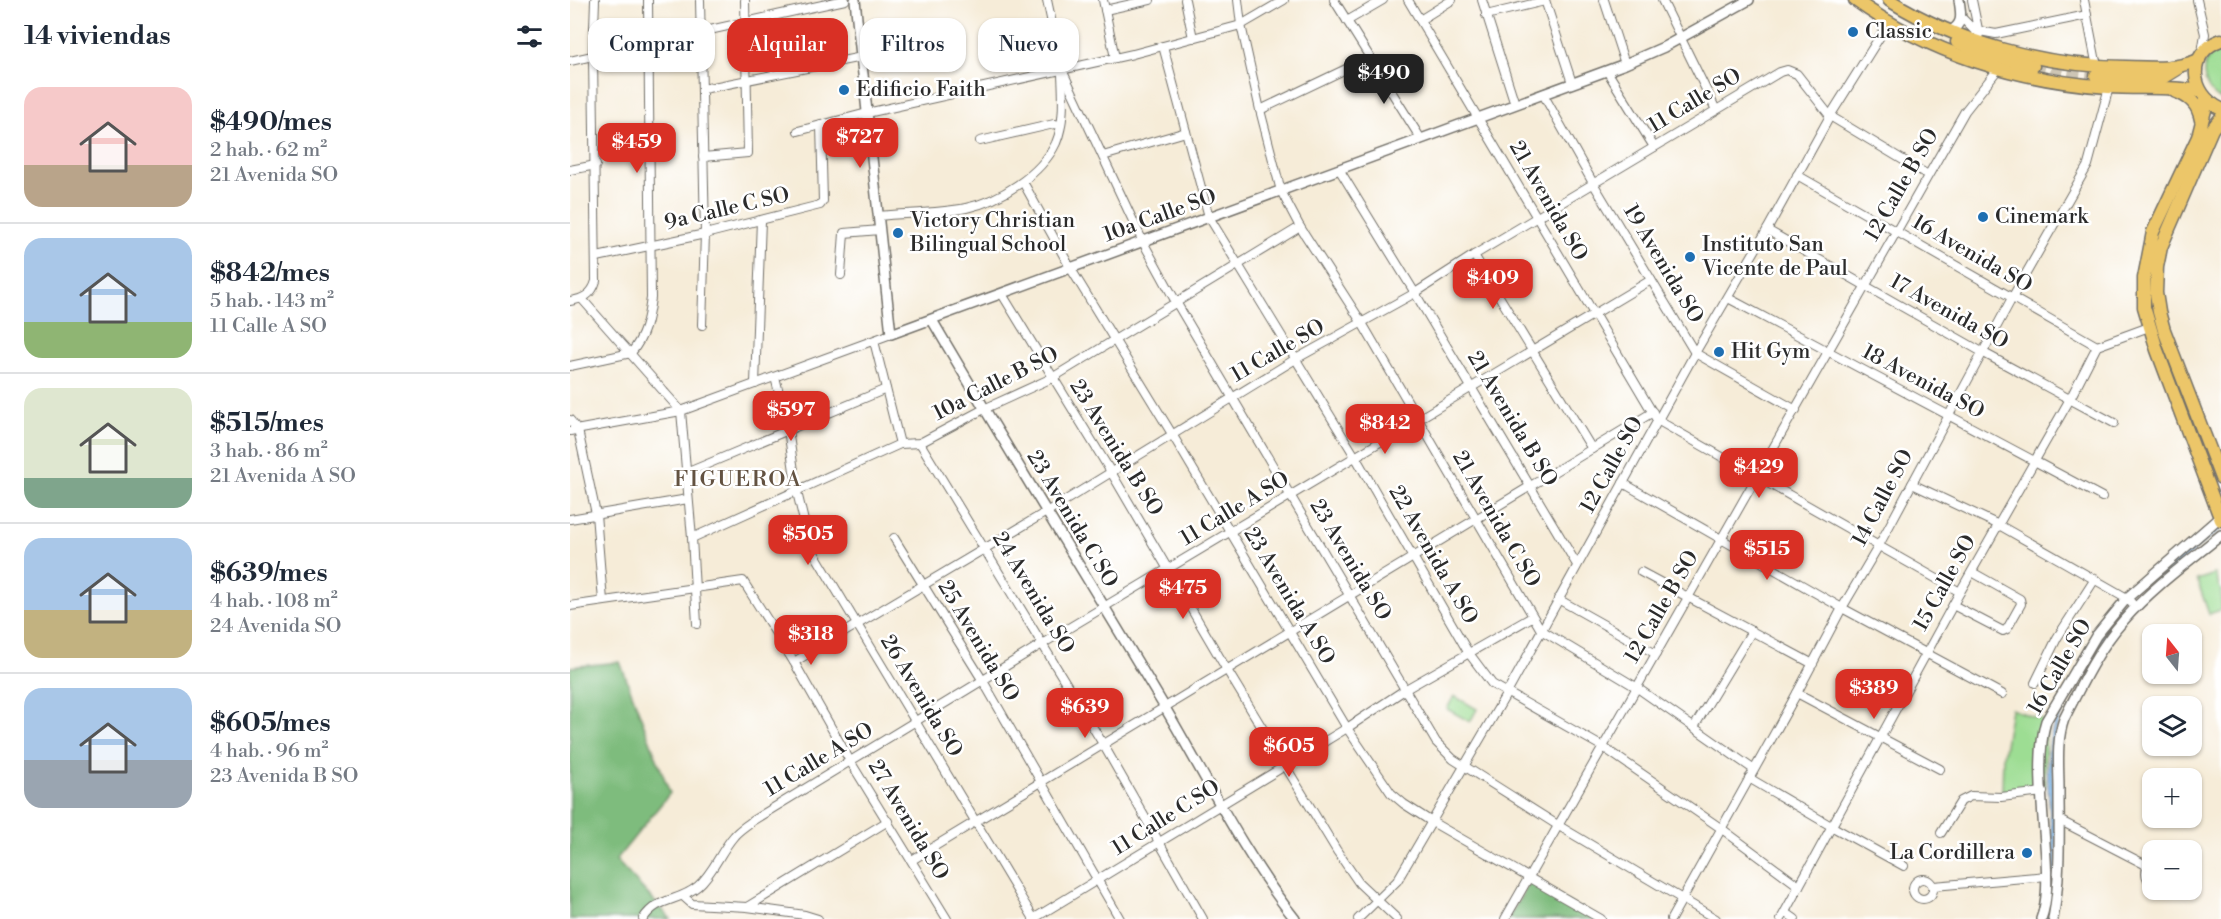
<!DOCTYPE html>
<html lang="es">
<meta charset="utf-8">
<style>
:root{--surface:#fff;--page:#f2f2f3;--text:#1f2937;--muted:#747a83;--line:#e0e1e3;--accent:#d93025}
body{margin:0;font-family:"Libre Bodoni",serif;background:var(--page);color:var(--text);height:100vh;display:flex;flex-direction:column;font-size:22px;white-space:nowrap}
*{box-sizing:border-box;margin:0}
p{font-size:20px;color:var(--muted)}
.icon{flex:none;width:33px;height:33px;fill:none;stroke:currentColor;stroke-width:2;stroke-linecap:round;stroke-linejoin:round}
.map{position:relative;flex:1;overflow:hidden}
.details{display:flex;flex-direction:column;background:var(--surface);width:570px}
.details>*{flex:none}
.hud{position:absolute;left:18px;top:18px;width:570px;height:54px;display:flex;gap:12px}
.needle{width:39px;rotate:343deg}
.fabs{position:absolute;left:1572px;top:624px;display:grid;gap:12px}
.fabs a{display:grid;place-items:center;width:60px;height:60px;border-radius:12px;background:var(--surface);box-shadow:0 2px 4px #0004;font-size:30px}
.price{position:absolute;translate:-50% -51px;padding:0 14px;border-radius:12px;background:var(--accent);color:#fff;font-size:20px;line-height:39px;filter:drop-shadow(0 2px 3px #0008)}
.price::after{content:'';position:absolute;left:50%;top:36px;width:18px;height:14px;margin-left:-9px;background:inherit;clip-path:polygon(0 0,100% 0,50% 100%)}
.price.on{background:#222;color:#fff}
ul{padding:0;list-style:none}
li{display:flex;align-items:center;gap:18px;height:150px;padding:0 24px}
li+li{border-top:2px solid var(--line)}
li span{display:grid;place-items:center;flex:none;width:168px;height:120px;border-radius:18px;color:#555}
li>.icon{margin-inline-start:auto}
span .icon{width:72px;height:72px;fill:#fffc;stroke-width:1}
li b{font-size:26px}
h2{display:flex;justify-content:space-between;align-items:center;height:72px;padding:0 24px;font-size:26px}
.tag{padding:0 21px;border-radius:18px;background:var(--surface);box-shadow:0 2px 4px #0004;font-size:21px;line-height:54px}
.tag.on{background:var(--accent);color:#fff}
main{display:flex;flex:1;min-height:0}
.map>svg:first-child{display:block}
.green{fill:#9ddd93;stroke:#64845f;stroke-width:1.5}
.forest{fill:#7ebc7d;stroke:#547454;stroke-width:1.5}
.water{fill:#80bdf3;stroke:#56748f;stroke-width:1.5}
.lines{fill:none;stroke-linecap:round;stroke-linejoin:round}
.trunk-tunnel{stroke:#cdc5b5;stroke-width:12;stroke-dasharray:12 6;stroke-linecap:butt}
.minor-casing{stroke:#726f68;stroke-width:10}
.tertiary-casing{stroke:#726f68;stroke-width:12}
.trunk-casing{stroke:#726f68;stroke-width:15}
.minor{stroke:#fff;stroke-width:8}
.tertiary{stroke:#fff;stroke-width:9}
.trunk{stroke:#ecc669;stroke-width:12}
.poi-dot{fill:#1f6fb2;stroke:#fff;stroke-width:2}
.labels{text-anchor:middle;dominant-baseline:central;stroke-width:5;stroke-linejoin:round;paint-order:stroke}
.poi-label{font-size:21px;fill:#2b2b2b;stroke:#fff;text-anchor:start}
.street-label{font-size:21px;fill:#2b2b2b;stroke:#fff}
.neighbourhood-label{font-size:22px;letter-spacing:1.5px;fill:#635241;stroke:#fff}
</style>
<main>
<section class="details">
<h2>14 viviendas<svg class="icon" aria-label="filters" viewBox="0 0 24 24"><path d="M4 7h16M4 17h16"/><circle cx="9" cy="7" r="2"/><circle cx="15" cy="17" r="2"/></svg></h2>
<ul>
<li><span style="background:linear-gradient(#f6c9c9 65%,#b9a48a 0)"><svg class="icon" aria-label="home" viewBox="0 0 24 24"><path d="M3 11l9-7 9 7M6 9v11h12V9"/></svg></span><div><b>$490/mes</b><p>2 hab. · 62 m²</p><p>21 Avenida SO</p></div></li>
<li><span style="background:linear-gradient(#a9c7e8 70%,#8fb573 0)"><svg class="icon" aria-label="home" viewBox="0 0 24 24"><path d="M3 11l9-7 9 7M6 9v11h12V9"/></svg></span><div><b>$842/mes</b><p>5 hab. · 143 m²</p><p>11 Calle A SO</p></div></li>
<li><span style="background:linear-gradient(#dfe7d0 75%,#7fa58c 0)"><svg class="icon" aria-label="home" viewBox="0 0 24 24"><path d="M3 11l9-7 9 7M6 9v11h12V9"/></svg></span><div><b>$515/mes</b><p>3 hab. · 86 m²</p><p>21 Avenida A SO</p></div></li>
<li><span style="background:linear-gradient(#a9c7e8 60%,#c2b280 0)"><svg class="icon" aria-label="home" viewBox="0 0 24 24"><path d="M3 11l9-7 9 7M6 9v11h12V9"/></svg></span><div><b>$639/mes</b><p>4 hab. · 108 m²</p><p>24 Avenida SO</p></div></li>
<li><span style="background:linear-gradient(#a9c7e8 60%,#9aa5b1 0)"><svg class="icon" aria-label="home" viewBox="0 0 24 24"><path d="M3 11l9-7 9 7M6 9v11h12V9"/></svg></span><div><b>$605/mes</b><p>4 hab. · 96 m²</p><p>23 Avenida B SO</p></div></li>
</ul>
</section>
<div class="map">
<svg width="1651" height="919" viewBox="0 0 1651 919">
<rect width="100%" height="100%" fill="#fff"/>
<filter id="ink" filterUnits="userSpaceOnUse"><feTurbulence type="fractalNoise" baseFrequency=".0167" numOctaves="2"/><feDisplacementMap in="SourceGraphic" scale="12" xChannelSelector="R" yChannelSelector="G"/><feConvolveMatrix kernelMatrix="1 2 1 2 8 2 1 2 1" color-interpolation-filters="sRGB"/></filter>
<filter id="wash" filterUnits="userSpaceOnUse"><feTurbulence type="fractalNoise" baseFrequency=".008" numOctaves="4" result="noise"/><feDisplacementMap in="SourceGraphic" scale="24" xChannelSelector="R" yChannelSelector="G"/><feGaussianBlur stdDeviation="1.35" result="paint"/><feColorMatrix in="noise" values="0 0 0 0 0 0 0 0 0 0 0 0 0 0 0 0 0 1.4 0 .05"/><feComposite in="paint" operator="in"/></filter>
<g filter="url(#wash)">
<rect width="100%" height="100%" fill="#f6ecd8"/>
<!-- green -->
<g class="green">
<path d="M1651,47V100C1630,87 1627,60 1651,47Z"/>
<path d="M1645,574L1651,591V610L1639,614L1627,580Z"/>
<path d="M884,696L907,709L900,722L877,709Z"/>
<path d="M1441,709L1476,721L1474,788L1432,792L1433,756Z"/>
</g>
<!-- forest -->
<g class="forest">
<path d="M50,662L100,793L46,860L101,919H0V667Z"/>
<path d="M960,881L1027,919H938Z"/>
</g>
<!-- water -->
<path class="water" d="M1649,524L1651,529C1614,560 1573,590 1542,627C1520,654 1506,689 1489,719C1471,781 1500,860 1478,919H1474C1498,855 1463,782 1486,718L1531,634L1563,598Z"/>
</g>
<g filter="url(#ink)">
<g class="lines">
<!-- trunk-tunnel -->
<path class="trunk-tunnel" d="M1463,66L1526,76"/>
<defs>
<g id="minor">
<path d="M130,0L135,234L132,325"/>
<path d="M477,0L492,70L573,242L606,302L866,742L883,759L989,826L1146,919"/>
<path d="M533,0L545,58"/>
<path d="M615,0L623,38"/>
<path d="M668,0L671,25L690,110L711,191L730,227L792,323L971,630L1066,687L1183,769"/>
<path d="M764,0L851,139"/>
<path d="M838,0L1087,420L1390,592"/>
<path d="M912,0L945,104"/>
<path d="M975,0L1002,83"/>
<path d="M1034,0L1055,64"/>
<path d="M1092,0L1146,110"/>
<path d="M1402,0L1409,34"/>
<path d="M1514,0L1527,67"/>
<path d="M1627,0L1635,34L1632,52"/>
<path d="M535,10L580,0"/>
<path d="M916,15L975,1"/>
<path d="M1392,18L1404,30L1426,34L1517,15"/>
<path d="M850,20L882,0"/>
<path d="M777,21L813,0"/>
<path d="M593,46L639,217L786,458L898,652L922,684L1033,747L1152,829L1229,886"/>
<path d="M0,61L275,0"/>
<path d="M1037,71L1084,147"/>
<path d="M133,89L351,45"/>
<path d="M973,94L1023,183L1125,353L1226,410"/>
<path d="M690,110L799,58"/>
<path d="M228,131L297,113L563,54L671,25L714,0"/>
<path d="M410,141L484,124L491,125"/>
<path d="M533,156L616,132"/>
<path d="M133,157L178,153L175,0"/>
<path d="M769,169L845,293L1007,565"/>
<path d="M0,170L26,165"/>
<path d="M1227,175L1527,346"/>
<path d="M453,182L501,269L602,434L777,728L821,793L834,804L862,822L1031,919"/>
<path d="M308,216C337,213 367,214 396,208C429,201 471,175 486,143C495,122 493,96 492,74"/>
<path d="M1197,230L1412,352L1544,423"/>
<path d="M904,255L1022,449"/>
<path d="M27,257L135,234L250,205L253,201L251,125"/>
<path d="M271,275L274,233L310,230"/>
<path d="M432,294L541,472L657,670L767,851L789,883L827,919"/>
<path d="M1158,298L1532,497"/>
<path d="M12,299L111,411L122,538L127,624"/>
<path d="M0,301C13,299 22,295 26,281L23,56L25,0"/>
<path d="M304,341L330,444"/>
<path d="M61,353C75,336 78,320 81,298L78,0"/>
<path d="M0,366L61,353"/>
<path d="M205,377L218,429L227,492L240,546L464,919"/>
<path d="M185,384L191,220"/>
<path d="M0,420L8,430L26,514L33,601"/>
<path d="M0,431L111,411L321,334"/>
<path d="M350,443L533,744L633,919"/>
<path d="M116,473L316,389"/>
<path d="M1053,483L1272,608L1432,694"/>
<path d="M1342,484L1429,525L1557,598L1566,608"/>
<path d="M0,519L118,499"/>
<path d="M122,538L330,444L350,443L414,409L482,378L730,227"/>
<path d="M324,538L413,681L550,919"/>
<path d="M1071,572L1243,664"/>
<path d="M988,599L1086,654"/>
<path d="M1383,605L1433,631L1437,629L1451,604L1450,599L1402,572"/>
<path d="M0,606L173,581L224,662L280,761L377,919"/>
<path d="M224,662L478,511L724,360L845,293L904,255L1210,72L1217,70L1227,74L1260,116L1358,175"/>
<path d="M1465,683L1487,638L1525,579"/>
<path d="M1227,693L1370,769"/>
<path d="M1124,727L1182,631"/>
<path d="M1179,778L1261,826L1334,866"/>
<path d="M1489,820L1578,866"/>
<path d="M1371,833L1391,801L1401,796L1431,797L1473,792"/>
<path d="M342,860L1083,412"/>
<path d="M1582,863C1574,868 1574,878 1582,883"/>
<circle cx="1353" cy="889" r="10"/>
<path d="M1364,886L1477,876"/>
<path d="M113,896L122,904L177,907L235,915L248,919"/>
<path d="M177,907L318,821"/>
<path d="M1215,912L1225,919"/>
<path d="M73,919C88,896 108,903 128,886C144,872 150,852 164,836C169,830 176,826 182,821L472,644L1081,280"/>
<path d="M463,919L777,728L836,689L962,617"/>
<path d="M788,919L827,881L937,693L1125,353L1197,230L1260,116L1319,22"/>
<path d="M935,919L1395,111L1429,68"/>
<path d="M1101,919L1227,693L1272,608L1308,547L1442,298L1518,165L1539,87"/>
<path d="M1211,919L1390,592L1500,399L1527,346L1579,327"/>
</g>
<g id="tertiary">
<path d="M285,0L321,334L1055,64L1094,47L1179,0"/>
<path d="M1380,31C1394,24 1391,14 1389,0"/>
<path d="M362,320C438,450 517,577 594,706C636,777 674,855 725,919"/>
<path d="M1471,919C1478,901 1477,878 1476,859C1474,821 1465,757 1476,721L1526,636L1557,598L1650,517"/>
<path d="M1483,919C1491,876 1489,833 1489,789C1489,766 1486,741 1494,719C1511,685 1528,649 1554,620C1582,588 1618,562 1651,535"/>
</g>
<g id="trunk">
<path d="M1285,0C1358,53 1449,81 1538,87C1568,89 1599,86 1629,91"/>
<path d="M1319,0C1390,44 1473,66 1556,67C1583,68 1604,70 1629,60"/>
<path d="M1651,40C1616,53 1619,94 1651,109"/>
<path d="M1387,42L1408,51L1463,66"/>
<path d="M1526,76L1594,77L1607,69"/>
<path d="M1604,91C1620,97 1628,104 1631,120"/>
<path d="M1635,98V110L1628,137L1583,232L1574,278V307L1587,350L1651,520"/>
<path d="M1651,118L1642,129L1591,247L1587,267L1586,293L1589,312L1594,330L1651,478"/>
</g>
</defs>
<!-- minor casing -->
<use href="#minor" class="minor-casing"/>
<!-- tertiary casing -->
<use href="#tertiary" class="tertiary-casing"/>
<!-- trunk casing -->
<use href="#trunk" class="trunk-casing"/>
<!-- minor -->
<use href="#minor" class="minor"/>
<!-- tertiary -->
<use href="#tertiary" class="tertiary"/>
<!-- trunk -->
<use href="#trunk" class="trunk"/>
</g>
</g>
<!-- markers -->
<g class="poi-dot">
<circle cx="1283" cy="32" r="6"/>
<circle cx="274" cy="90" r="6"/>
<circle cx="1413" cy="217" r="6"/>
<circle cx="328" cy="233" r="6"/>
<circle cx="1120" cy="257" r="6"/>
<circle cx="1149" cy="352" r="6"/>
<circle cx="1457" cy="853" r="6"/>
</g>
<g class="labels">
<!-- poi labels -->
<g class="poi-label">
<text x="1295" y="32">Classic</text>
<text x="286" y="90">Edificio Faith</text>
<text x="1425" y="217">Cinemark</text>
<text x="340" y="221">Victory Christian<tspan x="340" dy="24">Bilingual School</tspan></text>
<text x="1132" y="245">Instituto San<tspan x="1132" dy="24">Vicente de Paul</tspan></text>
<text x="1161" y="352">Hit Gym</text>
<text x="1445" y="853" text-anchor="end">La Cordillera</text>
</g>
<!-- street labels -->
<g class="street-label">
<text transform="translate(1125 101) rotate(-31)">11 Calle SO</text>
<text transform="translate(1332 185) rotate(-60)">12 Calle B SO</text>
<text transform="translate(978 201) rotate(60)">21 Avenida SO</text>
<text transform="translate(157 209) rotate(-13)">9a Calle C SO</text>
<text transform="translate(590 216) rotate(-20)">10a Calle SO</text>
<text transform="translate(1402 254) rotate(30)">16 Avenida SO</text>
<text transform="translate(1093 264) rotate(59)">19 Avenida SO</text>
<text transform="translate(1379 312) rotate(29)">17 Avenida SO</text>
<text transform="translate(708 351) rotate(-30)">11 Calle SO</text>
<text transform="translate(1353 382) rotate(28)">18 Avenida SO</text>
<text transform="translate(426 384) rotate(-27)">10a Calle B SO</text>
<text transform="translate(942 419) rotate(59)">21 Avenida B SO</text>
<text transform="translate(546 448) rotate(58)">23 Avenida B SO</text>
<text transform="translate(1042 465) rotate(-61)">12 Calle SO</text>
<text transform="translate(1313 498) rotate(-62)">14 Calle SO</text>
<text transform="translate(665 509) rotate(-31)">11 Calle A SO</text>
<text transform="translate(502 519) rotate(59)">23 Avenida C SO</text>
<text transform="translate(926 519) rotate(60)">21 Avenida C SO</text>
<text transform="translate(863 555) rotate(60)">22 Avenida A SO</text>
<text transform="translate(780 560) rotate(59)">23 Avenida SO</text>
<text transform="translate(1375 583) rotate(-61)">15 Calle SO</text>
<text transform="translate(463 593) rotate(59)">24 Avenida SO</text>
<text transform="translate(719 596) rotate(59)">23 Avenida A SO</text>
<text transform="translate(1092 607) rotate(-60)">12 Calle B SO</text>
<text transform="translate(408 641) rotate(59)">25 Avenida SO</text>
<text transform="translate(1490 667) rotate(-60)">16 Calle SO</text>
<text transform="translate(351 696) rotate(59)">26 Avenida SO</text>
<text transform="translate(249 760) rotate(-31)">11 Calle A SO</text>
<text transform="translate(596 818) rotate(-32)">11 Calle C SO</text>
<text transform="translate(338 820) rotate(59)">27 Avenida SO</text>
</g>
<!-- neighbourhood labels -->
<g class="neighbourhood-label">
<text x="168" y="479">FIGUEROA</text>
</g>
</g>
</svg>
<div class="fabs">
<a><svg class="needle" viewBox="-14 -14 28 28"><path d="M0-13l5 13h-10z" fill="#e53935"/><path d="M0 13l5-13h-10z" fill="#747a83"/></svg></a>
<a><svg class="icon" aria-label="layers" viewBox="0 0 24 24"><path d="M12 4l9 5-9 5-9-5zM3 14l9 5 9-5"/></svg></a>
<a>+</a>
<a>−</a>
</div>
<b class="price on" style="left:814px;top:105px">$490</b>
<b class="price" style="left:290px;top:169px">$727</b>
<b class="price" style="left:67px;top:174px">$459</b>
<b class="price" style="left:923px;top:310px">$409</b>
<b class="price" style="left:221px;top:442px">$597</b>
<b class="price" style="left:815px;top:455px">$842</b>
<b class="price" style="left:1189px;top:499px">$429</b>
<b class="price" style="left:238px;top:566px">$505</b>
<b class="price" style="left:1197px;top:581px">$515</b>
<b class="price" style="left:613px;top:620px">$475</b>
<b class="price" style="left:241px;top:666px">$318</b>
<b class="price" style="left:1304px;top:720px">$389</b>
<b class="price" style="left:515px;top:739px">$639</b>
<b class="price" style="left:719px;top:778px">$605</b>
<div class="hud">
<a class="tag">Comprar</a>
<a class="tag on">Alquilar</a>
<a class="tag">Filtros</a>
<a class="tag">Nuevo</a>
</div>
</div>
</main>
